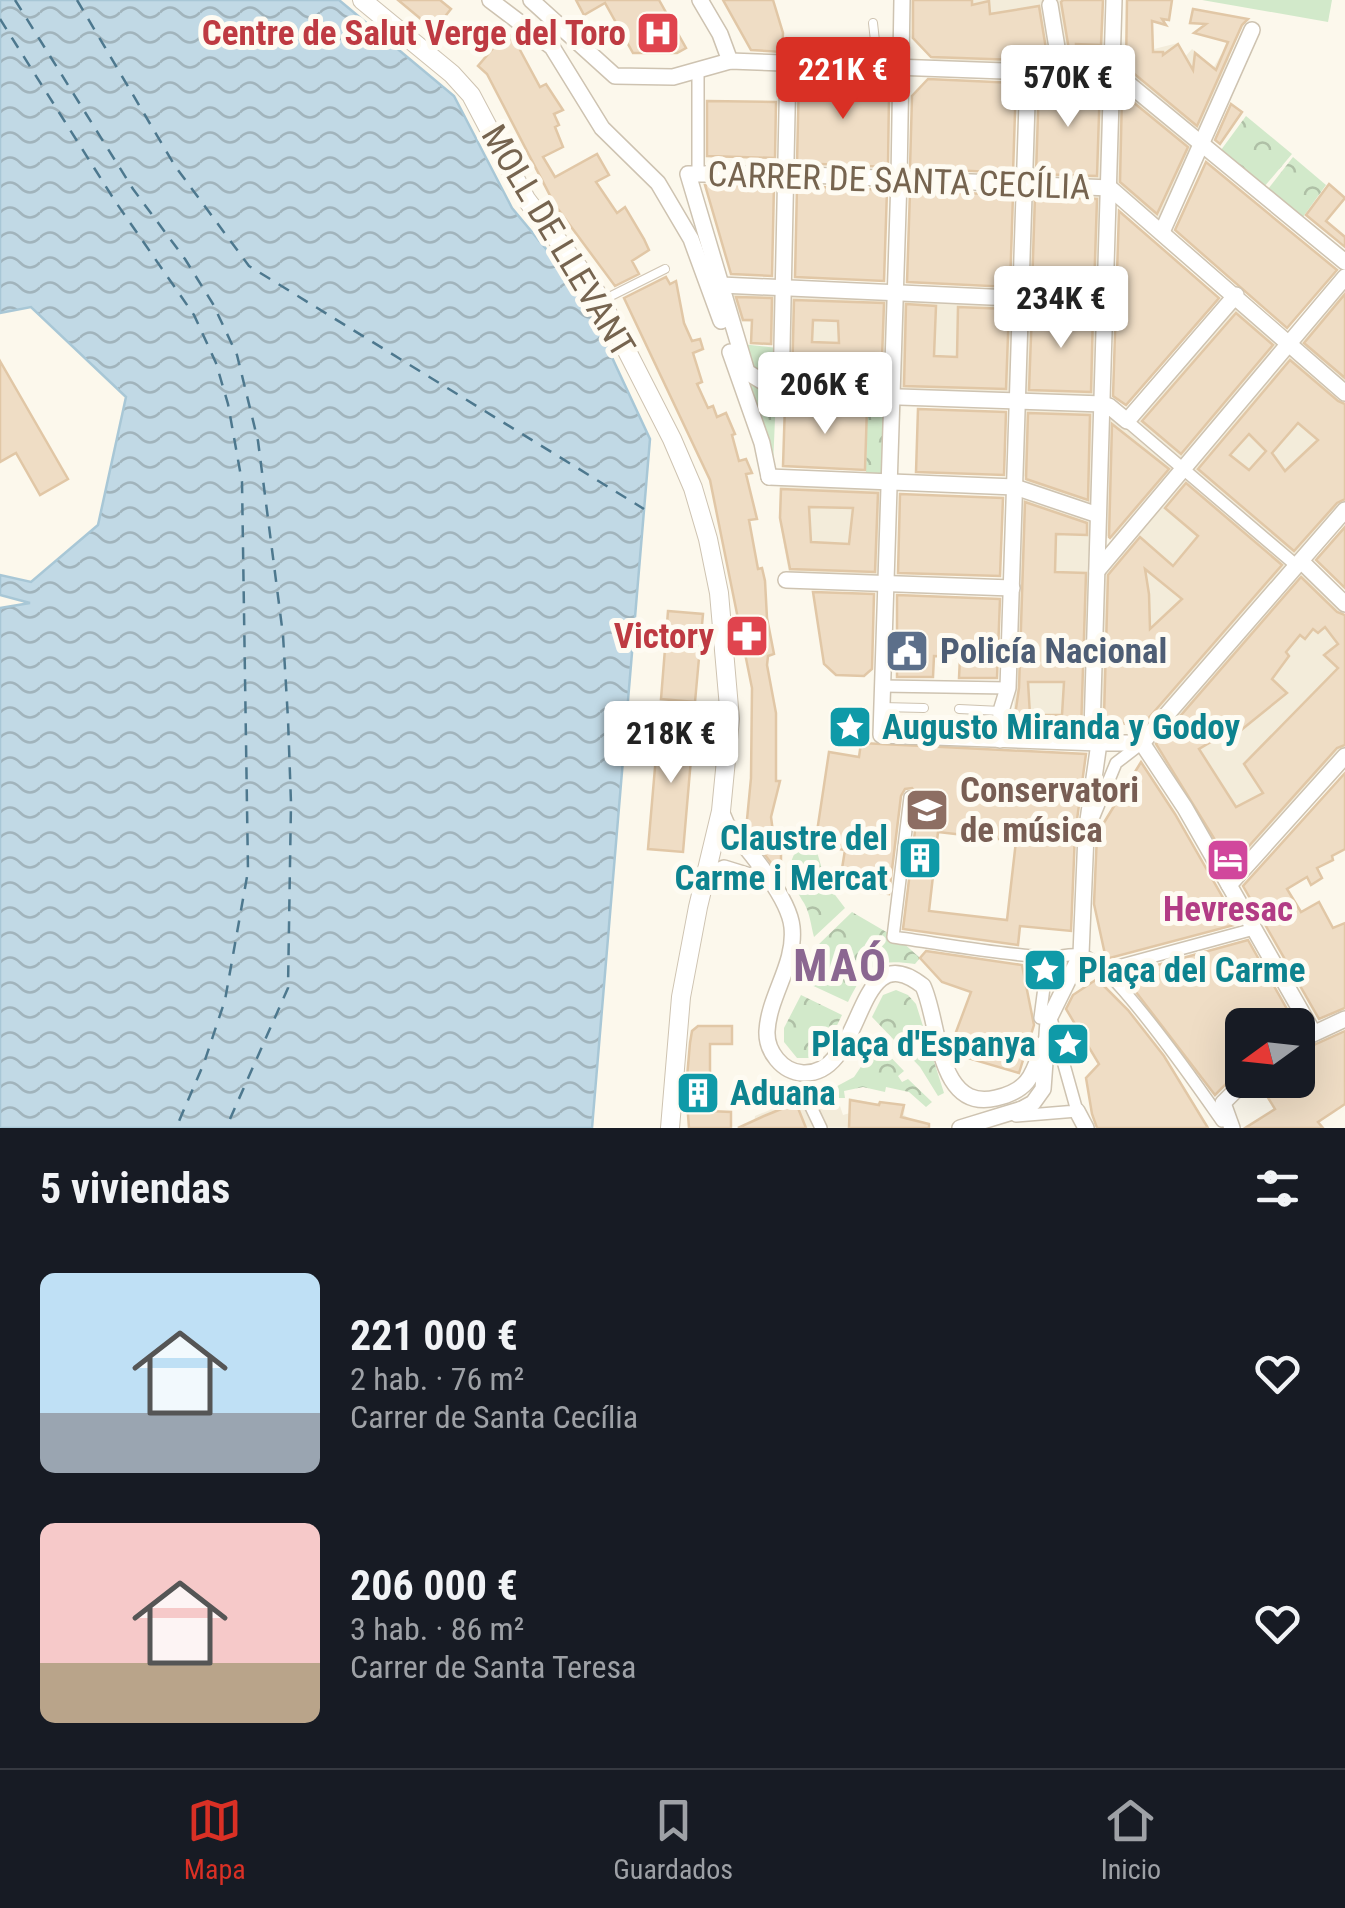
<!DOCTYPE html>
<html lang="es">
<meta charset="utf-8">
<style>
:root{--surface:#171b24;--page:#20242c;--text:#f1f3f6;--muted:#9ea1a6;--line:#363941;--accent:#d93025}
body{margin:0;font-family:"Roboto Condensed",sans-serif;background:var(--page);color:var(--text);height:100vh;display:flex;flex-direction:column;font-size:38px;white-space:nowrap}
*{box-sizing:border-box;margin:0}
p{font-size:32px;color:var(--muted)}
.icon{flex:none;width:55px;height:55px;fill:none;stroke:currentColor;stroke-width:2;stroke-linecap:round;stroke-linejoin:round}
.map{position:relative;height:1128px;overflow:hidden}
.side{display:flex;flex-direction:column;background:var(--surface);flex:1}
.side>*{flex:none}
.needle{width:65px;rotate:255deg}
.fabs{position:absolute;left:1225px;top:1008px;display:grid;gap:20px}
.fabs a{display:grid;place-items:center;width:90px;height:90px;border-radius:15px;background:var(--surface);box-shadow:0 10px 40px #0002;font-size:50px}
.price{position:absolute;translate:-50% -85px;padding:0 22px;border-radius:10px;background:#fff;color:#222;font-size:32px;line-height:65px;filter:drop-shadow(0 2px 5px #0008)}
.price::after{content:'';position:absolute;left:50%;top:60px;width:30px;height:22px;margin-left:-15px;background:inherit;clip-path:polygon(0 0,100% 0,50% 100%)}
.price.active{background:var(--accent);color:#fff}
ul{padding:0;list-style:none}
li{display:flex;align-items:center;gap:30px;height:250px;padding:0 40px}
li span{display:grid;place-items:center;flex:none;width:280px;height:200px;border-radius:15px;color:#555}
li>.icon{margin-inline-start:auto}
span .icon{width:120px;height:120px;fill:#fffc;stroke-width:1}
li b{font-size:42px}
h2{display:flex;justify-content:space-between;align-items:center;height:120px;padding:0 40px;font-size:42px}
.tab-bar{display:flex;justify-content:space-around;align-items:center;height:140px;border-top:2px solid var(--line);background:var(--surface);font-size:28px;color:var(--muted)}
.tab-bar a{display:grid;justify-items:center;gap:5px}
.tab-bar .active{color:var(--accent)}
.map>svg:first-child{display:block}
.residential{fill:#f3ecda}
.park{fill:url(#park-crowns)}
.pitch{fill:#d2e9ca}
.water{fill:url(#water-waves);stroke:#a8c7d6;stroke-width:2.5}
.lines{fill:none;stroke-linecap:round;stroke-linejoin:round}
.ferry{stroke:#4d788e;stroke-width:2.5;stroke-dasharray:12 10;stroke-linecap:butt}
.building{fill:#efddc5;stroke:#e1c7a6;stroke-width:2.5;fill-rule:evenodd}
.service-casing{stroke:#cec3b1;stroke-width:10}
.pedestrian-casing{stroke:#cec3b1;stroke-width:14}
.minor-casing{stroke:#cec3b1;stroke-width:18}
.tertiary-casing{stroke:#cec3b1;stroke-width:20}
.service{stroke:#fff;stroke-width:8}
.pedestrian{stroke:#fff;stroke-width:11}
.minor{stroke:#fff;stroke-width:15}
.tertiary{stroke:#fff;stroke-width:18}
.labels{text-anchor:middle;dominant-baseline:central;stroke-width:10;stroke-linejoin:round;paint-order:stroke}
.health-label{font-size:35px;font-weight:bold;fill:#be3a42;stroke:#fefbf2;text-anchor:end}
.street-label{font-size:35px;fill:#76644f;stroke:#fefbf2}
.service-label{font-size:35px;font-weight:bold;fill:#4e5e75;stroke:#fefbf2;text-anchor:start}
.culture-label{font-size:35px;font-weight:bold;fill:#0d838f;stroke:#fefbf2;text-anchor:start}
.education-label{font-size:35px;font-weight:bold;fill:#785e54;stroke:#fefbf2;text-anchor:start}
.hotel-label{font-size:35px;font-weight:bold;fill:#b23c85;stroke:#fefbf2}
.district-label{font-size:45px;font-weight:bold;letter-spacing:2.5px;fill:#8b6791;stroke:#fefbf2}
</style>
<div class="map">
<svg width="1345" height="1128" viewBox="0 0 1345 1128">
<defs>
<pattern id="park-crowns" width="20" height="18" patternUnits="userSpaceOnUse" patternTransform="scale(2.5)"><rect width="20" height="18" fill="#d2e9ca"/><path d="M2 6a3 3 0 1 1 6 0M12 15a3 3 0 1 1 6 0" fill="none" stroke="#afc0a6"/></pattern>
<pattern id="water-waves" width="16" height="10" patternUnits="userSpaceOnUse" patternTransform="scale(2.5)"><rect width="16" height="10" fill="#c1d9e5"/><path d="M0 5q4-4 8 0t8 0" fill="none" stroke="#a1b4bc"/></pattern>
</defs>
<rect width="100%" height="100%" fill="#fcf8ec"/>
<!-- residential -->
<g class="residential">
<path d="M911,0H1104L1103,56L1088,69L934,61L910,37Z"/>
<path d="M1178,43L1180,48L1171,59L1178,65L1192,49L1200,55L1196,64L1212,70L1221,55L1235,61L1202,137L1124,73L1125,44L1150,50Z"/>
<path d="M1034,76L1108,80L1104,182L1031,179Z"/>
<path d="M1118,79L1198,144L1161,224L1114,183Z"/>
<path d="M1031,190L1104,194L1101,296L1027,293Z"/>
<path d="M1345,285V387L1295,344Z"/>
<path d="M730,290L776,292L775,345L750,343L751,322L733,321Z"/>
<path d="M788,293L890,298L888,390L785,387Z"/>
<path d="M901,298L1016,303L1012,396L898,392Z"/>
<path d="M1235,300L1284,344L1183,464L1132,421Z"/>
<path d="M1027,304L1100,307L1097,399L1024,397Z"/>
<path d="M1291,349L1345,397V503L1295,560L1188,469Z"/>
<path d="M1024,408L1097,409L1094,507L1027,482L1022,471Z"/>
<path d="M1107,409L1179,469L1118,542L1104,534Z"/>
<path d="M1185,474L1291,564L1145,732L1098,715L1102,573Z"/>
<path d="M780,482L885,486L881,577L789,573L779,518Z"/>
<path d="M1028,497L1087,518L1093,527L1087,737L1013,734L1020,502Z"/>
<path d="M1301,571L1335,600L1345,615V749L1228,874L1151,743Z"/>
<path d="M849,1098L877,1104L879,1101L905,1105L904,1115L925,1128H748L754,1124L755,1116L797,1099L840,1106L843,1115L850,1113Z"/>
</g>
<!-- park -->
<g class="park">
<path d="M1246,116L1292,154L1264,187L1221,150Z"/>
<path d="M1293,157L1326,185L1303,217L1268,189Z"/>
<path d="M733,343L778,348L773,466C763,423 746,385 733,343Z"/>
<path d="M867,398L885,402L887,480L866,474Z"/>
<path d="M815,845L826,883L845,908L814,937C811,926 810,913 804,903C793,885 783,869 798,848Z"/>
<path d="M852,912L900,940L920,958L915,964C873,958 866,966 848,1002L807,983L817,946Z"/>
<path d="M896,990L908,995L916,1004L944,1093L938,1096L920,1067L872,1017L883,995Z"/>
<path d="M801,995L842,1015L828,1044L811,1058H797L784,1042V1028Z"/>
<path d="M877,1043L904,1071L898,1076L902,1082L908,1079L932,1102L926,1107L909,1092L886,1087L885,1092L863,1087L844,1091L845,1098H829L828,1091L854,1077Z"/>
</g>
<!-- pitch -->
<path class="pitch" d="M1202,0H1332L1328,22Z"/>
<!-- water -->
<path class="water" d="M0,0H339L454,96L512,208L581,291L650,439L592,1128H0V608L30,603L0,595V575L31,582L98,525L126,397L31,307L0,313Z"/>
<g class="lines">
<!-- ferry -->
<g class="ferry">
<path d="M15,0L133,189L185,259L213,304L237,355L258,441L283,635L288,719L291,803L288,988L226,1128"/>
<path d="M77,0L175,166L249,266L644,509"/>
<path d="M0,19L115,201L194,315L216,363L228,404L242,482L248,871L225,1000L204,1063L176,1128"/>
</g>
</g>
<!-- building -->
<g class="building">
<path d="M398,0H440L451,9L434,30Z"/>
<path d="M576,0H659L686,48L677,53H633L605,3L584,15Z"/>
<path d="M723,0H773L783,33L782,52L751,50Z"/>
<path d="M913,0H972V5L989,1L990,14L1039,6L1048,61L931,57L913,38Z"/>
<path d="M1063,0H1103L1101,45L1076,44V62H1071L1061,2Z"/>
<path d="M1127,0H1172L1169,20L1162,19L1166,25L1152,21L1153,52H1163V55L1178,44L1193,70L1195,53L1216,70L1228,42L1194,33L1206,24L1190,23L1193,9L1248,19L1242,25L1197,126L1126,67Z"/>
<path d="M506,33L525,44L520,50L540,87L546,84L563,110L554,114L559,125L555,127L563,147L543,157L555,177L597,154L609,175L596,182L617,213L625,207L644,239L649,250L632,261L639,274L615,286L555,205L487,74L478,66Z"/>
<path d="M799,75L869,77L889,94L888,167L797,163Z"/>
<path d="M928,79L1016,83L1013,173L910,168L912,96Z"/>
<path d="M1039,84H1100L1097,176L1036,174Z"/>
<path d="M1122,93L1188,147L1157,214L1120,182Z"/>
<path d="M707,101L776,102L775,158L707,156Z"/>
<path d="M1231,104L1242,112L1220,144L1215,140Z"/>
<path d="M1206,162L1337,270L1287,328L1175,230Z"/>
<path d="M1329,184L1345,198L1326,221L1345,237V247L1306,215Z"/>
<path d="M705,185H774L772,276L731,274Z"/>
<path d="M797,186L887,190L884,281L795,277Z"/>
<path d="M910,191L1013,195L1010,287L907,282Z"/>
<path d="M1035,196L1097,199L1094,290L1032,288Z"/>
<path d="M1119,211L1219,298L1126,405L1113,396Z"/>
<path d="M666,277L670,284L676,281L684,323L692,341L700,339L703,349L693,353L702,382L697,384L708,408L713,406L717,417L726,413L735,434L732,435L739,461L746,459L752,473L746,474L757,519L749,520L758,569L762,568L765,581L767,618L774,654L768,656L767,665L776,713V781H780L771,817L773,832H781V876L746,830L751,778L752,688L710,480L624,298Z"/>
<path d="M1345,294V378L1304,343Z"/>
<path d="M736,297L772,298L771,344L751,343L752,320H743Z"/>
<path d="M794,300L884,303L881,385L792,382ZM813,320L838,321L839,343L812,342Z"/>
<path d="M906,304L936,306L934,356L957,357L958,307L1009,309L1006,389L904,386Z"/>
<path d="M1032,310L1093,313L1091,392L1029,390Z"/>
<path d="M1236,313L1273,345L1181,454L1142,421Z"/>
<path d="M1290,360L1338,401L1345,404V499L1337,503L1294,551L1198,469ZM1298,423L1318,440L1285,471L1272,453ZM1249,434L1266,451L1249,470L1230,455Z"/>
<path d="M0,361L68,479L40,495L16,453L0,462Z"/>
<path d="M785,404L867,407L865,470L783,466Z"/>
<path d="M918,409L1006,412L1004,475L916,472Z"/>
<path d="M1028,413L1090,415L1088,500L1026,479Z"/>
<path d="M1112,424L1169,469L1110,538L1109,537Z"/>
<path d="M1186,483L1282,565L1139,729L1104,716L1108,575L1140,537L1173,566L1198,536L1165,508ZM1145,569L1182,599L1150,629L1149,594Z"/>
<path d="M781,489L878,493L875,572L790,569L780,518ZM809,507L853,508L849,544L811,542Z"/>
<path d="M900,494L1003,498L1000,576L898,573Z"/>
<path d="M1025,502L1087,523V535L1056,534L1055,572L1086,573L1081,731L1013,729L1019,688ZM1028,682H1064L1062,715H1030Z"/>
<path d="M1345,527V588L1316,560Z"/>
<path d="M1301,577L1337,612L1345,615V745L1337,748L1231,866L1156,744ZM1325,627L1338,644L1324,655L1338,668L1244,764L1263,793L1236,807L1199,749L1231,730L1235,735L1287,693L1272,679L1289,656L1286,652L1300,635L1305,639L1313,629L1318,633Z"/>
<path d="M813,592L874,594L872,669L864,676L836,675L824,664Z"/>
<path d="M897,595L1000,599L997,678H959L960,657L934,656L933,677H897Z"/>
<path d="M668,611L703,614L695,702L661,699Z"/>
<path d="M659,721L694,724L683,852L648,849Z"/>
<path d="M861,743L1086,754L1075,834L1071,931L1020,926L1018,945L903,929L919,798L912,788L905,789L901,796L889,894L839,887L845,850L815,845L829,752L859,757ZM938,832L1016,841L1007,920L929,911Z"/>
<path d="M1141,762L1175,814L1238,924L1106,959L1094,904L1097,834Z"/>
<path d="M1345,773V849L1332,856L1333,860L1317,868L1322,878L1311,885L1307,877L1287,889L1301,912L1319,902L1333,928L1345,923V1008L1319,1019L1243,886Z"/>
<path d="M1248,940L1296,1025H1242V1068L1215,1095L1126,979L1128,973Z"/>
<path d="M926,951L1022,965L1034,1025L1019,1073L961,1056L953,1040L971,992L942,982L920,958Z"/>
<path d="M1097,979L1128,1010L1164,1056L1208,1128H1097L1092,1114L1086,1078L1099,1064L1066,1009L1073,995Z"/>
<path d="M698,1026H732V1044H710V1111L731,1112V1128H689L686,1089L690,1043L692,1031Z"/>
<path d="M1345,1031V1104L1318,1122L1323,1128H1245L1275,1109L1257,1080H1298V1052Z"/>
<path d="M850,1100L879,1105L880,1102L904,1105L901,1117L929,1124V1128H849Z"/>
<path d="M796,1103L806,1128H738L764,1116Z"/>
</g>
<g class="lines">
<defs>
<g id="service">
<path d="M873,23L876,50L894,63"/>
<path d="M601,301L665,269"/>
<path d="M882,707L924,708"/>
<path d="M959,709L1001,711"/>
<path d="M713,716L730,719"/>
</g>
<g id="pedestrian">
<path d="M698,70V174"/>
<path d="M1127,421L1297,566"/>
<path d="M882,686L1008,688"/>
<path d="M910,797L893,937C943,944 995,954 1046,957C1058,958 1073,952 1084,956C1114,965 1201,1091 1222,1121"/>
<path d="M1090,826L1116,763L1142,743"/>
<path d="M1103,970L1254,929"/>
<path d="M1040,1018L1048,957"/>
<path d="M811,1107L821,1128"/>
<path d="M1016,1116L1077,1111L1052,1022"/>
</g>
<g id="minor">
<path d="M490,0L552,47L602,128L658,183L691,239L721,321"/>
<path d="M531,0L615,76L673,77L730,61L1087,74L1113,71L1345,262"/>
<path d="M700,0L720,34L730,61"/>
<path d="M902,0L899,179L881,735L1099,743"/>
<path d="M1050,5L1061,72"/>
<path d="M1162,232L1252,30"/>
<path d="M721,285L1105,302"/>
<path d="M1236,295L1127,421L1109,406L1103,404L781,393L747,372L688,174H786L1110,188L1345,393"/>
<path d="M730,352L762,443L769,477"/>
<path d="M781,393L788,66"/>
<path d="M769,477L1015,487L1098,515"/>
<path d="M1301,561L1345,604"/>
<path d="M1097,571L1345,277"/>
<path d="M786,580L1012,588"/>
<path d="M1000,740L1001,711L1008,688L1028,72"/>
<path d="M1101,742L1092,731L1114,0"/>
<path d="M1142,743L1185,808L1313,1032"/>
<path d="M1142,743L1345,510"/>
<path d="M721,811L727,825C748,849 789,897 792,927C796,964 769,995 767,1031C766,1051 782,1072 803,1073C867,1076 853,931 923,986C940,1022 936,1112 996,1098C1031,1090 1033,1073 1044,1043"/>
<path d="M706,876L724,868L766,881"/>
<path d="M1229,885L1345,756"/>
<path d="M1298,1041L1345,1019"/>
<path d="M1077,1111L1086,1128"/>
<path d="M960,1128L1022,1109L1033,1103L1043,1089L1048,1021L1081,954L1086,834L1099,743H1142"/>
<path d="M1232,1128L1223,1103L1246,1080"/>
</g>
<path id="tertiary" d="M362,0L452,74L471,95L526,199L592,285L606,310L672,439L693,488L708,539L719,593L730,719L721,811L698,907L681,997L670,1128"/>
</defs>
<!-- service casing -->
<use href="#service" class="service-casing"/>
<!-- pedestrian casing -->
<use href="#pedestrian" class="pedestrian-casing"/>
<!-- minor casing -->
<use href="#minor" class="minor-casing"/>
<!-- tertiary casing -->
<use href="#tertiary" class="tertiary-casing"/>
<!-- service -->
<use href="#service" class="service"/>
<!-- pedestrian -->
<use href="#pedestrian" class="pedestrian"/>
<!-- minor -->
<use href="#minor" class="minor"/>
<!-- tertiary -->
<use href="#tertiary" class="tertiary"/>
</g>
<!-- icons -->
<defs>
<symbol id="hospital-square" viewBox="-11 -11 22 22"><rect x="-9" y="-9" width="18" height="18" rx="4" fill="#e0444e" stroke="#fefbf2"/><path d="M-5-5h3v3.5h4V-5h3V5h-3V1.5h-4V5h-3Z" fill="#fff"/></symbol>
<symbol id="pharmacy-square" viewBox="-11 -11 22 22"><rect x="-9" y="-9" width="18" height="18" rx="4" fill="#e0444e" stroke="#fefbf2"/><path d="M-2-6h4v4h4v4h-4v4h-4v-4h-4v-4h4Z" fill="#fff"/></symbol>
<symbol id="civic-square" viewBox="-11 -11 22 22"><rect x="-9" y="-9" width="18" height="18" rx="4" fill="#5c6f8a" stroke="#fefbf2"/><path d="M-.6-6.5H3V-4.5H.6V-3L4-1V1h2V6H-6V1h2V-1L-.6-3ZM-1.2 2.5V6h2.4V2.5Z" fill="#fff"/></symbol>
<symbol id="sight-square" viewBox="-11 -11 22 22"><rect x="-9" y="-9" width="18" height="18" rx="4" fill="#0f9aa8" stroke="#fefbf2"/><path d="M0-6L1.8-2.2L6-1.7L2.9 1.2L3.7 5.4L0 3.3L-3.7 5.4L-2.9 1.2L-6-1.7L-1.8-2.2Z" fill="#fff"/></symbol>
<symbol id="university-square" viewBox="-11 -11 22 22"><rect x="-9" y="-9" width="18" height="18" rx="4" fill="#8d6e63" stroke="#fefbf2"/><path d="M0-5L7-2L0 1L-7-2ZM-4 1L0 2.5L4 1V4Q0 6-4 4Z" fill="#fff"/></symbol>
<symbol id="building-square" viewBox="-11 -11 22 22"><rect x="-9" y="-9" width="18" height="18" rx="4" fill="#0f9aa8" stroke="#fefbf2"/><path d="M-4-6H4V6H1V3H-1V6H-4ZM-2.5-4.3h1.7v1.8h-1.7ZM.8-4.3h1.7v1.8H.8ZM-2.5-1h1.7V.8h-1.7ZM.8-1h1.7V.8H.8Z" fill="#fff"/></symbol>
<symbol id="hotel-square" viewBox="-11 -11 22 22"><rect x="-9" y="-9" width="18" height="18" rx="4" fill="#d1479c" stroke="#fefbf2"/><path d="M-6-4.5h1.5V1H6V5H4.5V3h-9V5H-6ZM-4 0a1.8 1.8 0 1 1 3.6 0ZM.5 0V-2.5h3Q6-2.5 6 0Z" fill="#fff"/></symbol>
</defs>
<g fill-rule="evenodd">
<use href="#hospital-square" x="633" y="8" width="50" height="50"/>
<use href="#pharmacy-square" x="722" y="611" width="50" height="50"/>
<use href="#civic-square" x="882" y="626" width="50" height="50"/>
<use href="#sight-square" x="825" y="702" width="50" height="50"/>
<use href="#university-square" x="902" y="785" width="50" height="50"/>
<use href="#building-square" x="895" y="833" width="50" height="50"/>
<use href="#hotel-square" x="1203" y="835" width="50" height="50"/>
<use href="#sight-square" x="1020" y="945" width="50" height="50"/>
<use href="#sight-square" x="1043" y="1019" width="50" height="50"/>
<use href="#building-square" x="673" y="1068" width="50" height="50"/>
</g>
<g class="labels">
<!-- health labels -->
<g class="health-label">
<text x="626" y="33">Centre de Salut Verge del Toro</text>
<text x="714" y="636">Victory</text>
</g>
<!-- street labels -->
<g class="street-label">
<text transform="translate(899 181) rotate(2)">CARRER DE SANTA CECÍLIA</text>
<text transform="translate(558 241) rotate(59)">MOLL DE LLEVANT</text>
</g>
<!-- service labels -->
<g class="service-label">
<text x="940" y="651">Policía Nacional</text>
</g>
<!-- culture labels -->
<g class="culture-label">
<text x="882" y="727">Augusto Miranda y Godoy</text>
<text x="888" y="838" text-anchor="end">Claustre del<tspan x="888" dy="40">Carme i Mercat</tspan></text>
<text x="1078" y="970">Plaça del Carme</text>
<text x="1036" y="1044" text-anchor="end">Plaça d'Espanya</text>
<text x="730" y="1093">Aduana</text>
</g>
<!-- education labels -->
<g class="education-label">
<text x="960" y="790">Conservatori<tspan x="960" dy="40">de música</tspan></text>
</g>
<!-- hotel labels -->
<g class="hotel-label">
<text x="1228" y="909">Hevresac</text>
</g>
<!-- district labels -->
<g class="district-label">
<text x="841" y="965">MAÓ</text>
</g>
</g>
</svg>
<div class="fabs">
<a><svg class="needle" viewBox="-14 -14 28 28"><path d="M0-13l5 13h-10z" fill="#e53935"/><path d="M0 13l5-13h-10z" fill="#9ea1a6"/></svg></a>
</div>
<b class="price active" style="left:843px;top:122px">221K €</b>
<b class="price" style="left:1068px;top:130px">570K €</b>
<b class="price" style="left:1061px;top:351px">234K €</b>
<b class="price" style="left:825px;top:437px">206K €</b>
<b class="price" style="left:671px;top:786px">218K €</b>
</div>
<section class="side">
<h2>5 viviendas<svg class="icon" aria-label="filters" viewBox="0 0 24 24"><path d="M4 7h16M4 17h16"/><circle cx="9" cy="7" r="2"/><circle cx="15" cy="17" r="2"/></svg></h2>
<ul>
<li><span style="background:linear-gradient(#bfe0f5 70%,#9aa5b1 0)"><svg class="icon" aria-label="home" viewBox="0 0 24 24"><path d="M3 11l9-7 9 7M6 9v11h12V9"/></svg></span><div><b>221 000 €</b><p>2 hab. · 76 m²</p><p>Carrer de Santa Cecília</p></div><svg class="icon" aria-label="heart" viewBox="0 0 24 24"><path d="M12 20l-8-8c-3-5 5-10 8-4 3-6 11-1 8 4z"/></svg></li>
<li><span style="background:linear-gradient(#f6c9c9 70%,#b9a48a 0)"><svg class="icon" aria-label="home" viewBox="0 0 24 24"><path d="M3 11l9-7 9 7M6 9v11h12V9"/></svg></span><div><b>206 000 €</b><p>3 hab. · 86 m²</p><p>Carrer de Santa Teresa</p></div><svg class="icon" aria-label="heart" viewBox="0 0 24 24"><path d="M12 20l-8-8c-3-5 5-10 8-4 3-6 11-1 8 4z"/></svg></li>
</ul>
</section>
<nav class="tab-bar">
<a class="active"><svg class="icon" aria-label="map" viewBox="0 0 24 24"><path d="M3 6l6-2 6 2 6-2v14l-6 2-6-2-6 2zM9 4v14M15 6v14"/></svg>Mapa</a>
<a><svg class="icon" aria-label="saved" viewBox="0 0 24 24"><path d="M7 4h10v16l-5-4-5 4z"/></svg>Guardados</a>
<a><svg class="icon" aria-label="home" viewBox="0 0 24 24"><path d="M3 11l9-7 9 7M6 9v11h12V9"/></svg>Inicio</a>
</nav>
